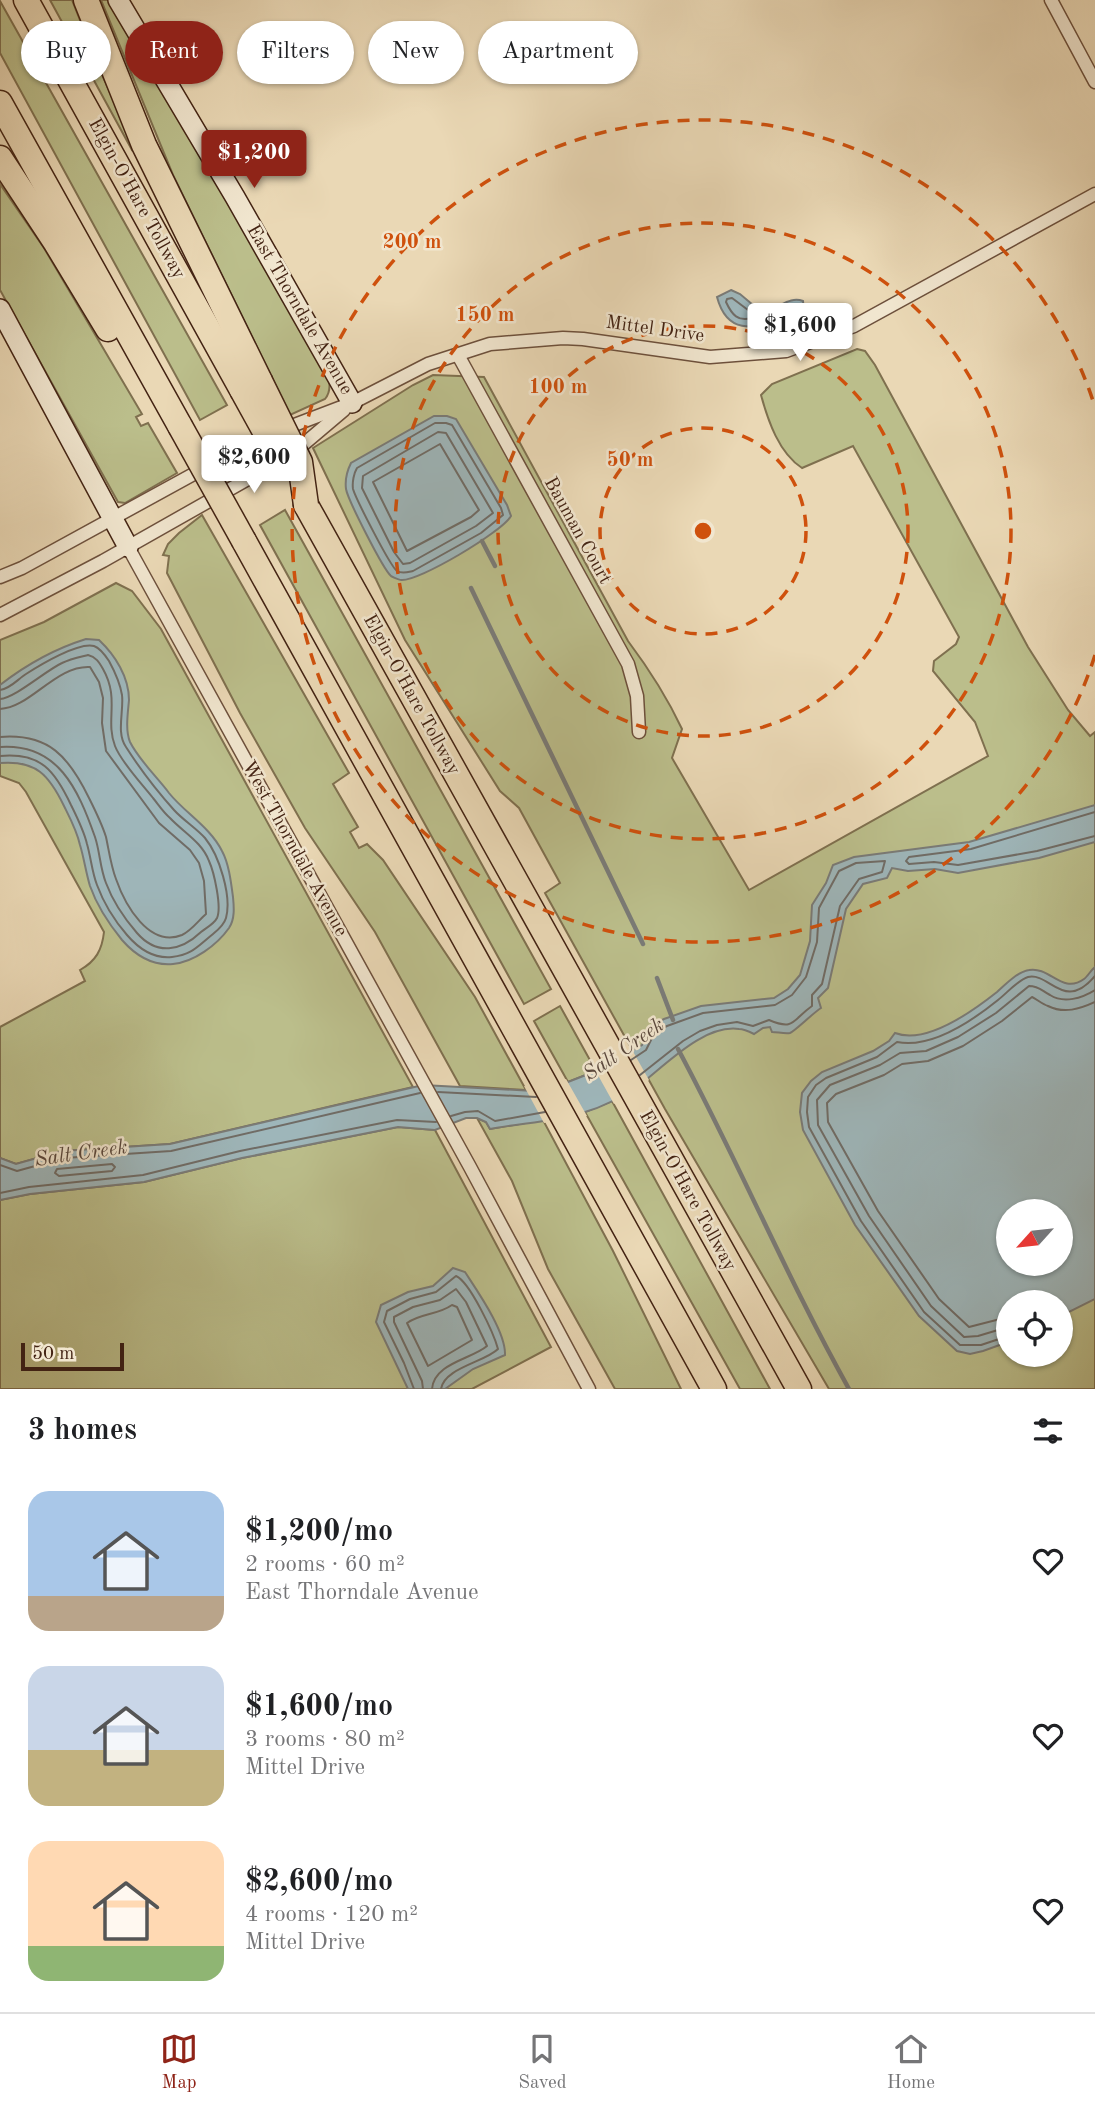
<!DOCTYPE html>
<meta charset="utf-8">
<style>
:root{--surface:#fff;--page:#f6f6f6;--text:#202124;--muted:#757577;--line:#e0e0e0;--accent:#8f2418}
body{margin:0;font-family:"Old Standard TT",serif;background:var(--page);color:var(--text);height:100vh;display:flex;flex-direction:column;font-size:26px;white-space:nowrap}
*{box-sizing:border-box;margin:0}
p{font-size:23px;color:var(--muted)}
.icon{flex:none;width:38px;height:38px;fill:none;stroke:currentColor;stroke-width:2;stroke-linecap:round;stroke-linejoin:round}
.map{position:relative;height:1389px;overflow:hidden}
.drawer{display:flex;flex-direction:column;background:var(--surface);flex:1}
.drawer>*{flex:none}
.banner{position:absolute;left:21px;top:21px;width:700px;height:63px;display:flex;gap:14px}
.needle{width:46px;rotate:243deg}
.controls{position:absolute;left:996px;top:1199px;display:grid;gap:14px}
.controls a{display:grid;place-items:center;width:77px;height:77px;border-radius:50%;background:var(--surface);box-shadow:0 2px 5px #0004;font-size:35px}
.scale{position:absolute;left:21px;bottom:18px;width:103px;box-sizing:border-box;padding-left:7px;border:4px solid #432313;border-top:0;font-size:19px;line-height:24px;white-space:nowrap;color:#432313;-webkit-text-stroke:5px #f1e6cf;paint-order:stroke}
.price{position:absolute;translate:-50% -60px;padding:0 16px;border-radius:7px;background:#fff;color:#222;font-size:23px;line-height:46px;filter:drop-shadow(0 2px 4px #0008)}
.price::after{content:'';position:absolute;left:50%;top:42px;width:21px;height:16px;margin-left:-10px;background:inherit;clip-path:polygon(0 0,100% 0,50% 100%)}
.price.current{background:var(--accent);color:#fff}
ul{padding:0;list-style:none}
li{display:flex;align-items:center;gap:21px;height:175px;padding:0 28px}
li span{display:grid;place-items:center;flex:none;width:196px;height:140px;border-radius:21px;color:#555}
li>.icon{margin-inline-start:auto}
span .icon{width:84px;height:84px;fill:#fffc;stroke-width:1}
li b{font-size:30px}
h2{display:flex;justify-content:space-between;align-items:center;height:84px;padding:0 28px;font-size:30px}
.chip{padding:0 24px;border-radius:32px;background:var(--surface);box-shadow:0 2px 5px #0004;font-size:24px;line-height:63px}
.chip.current{background:var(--accent);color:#fff}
.tabs{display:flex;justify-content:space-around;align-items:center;height:98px;border-top:2px solid var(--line);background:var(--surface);font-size:19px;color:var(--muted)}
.tabs a{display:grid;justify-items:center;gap:4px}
.tabs .current{color:var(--accent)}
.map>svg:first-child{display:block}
.green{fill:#bbbe8b;stroke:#7f704f;stroke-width:2;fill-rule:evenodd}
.water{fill:#9eb6ba;stroke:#7a7b77;stroke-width:2;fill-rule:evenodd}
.pier{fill:#ead8b5}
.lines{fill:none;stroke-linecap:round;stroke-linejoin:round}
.shore{stroke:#706c66;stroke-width:2}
.stream{stroke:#7a7b77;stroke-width:4.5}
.street-casing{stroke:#6d503c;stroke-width:15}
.secondary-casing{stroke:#432313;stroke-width:22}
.highway-casing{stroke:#432313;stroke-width:27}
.street{stroke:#f1e6cf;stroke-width:12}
.secondary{stroke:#f1e6cf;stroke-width:19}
.highway{stroke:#ead8b5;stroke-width:24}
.highway-bridge-casing{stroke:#432313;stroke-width:27;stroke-linecap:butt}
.highway-bridge{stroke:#ead8b5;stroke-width:24}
.ring{fill:none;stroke:#cf510d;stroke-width:3.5;stroke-dasharray:12 9}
.labels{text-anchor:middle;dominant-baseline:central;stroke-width:5;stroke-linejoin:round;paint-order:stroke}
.street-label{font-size:19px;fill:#432313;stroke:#f1e6cf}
.water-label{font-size:21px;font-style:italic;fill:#5a483d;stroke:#f1e6cf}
.centre{fill:#cf510d;stroke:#f1e6cf;stroke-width:3.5}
.ring-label{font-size:21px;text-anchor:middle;font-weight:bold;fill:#cf510d;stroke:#f1e6cf;stroke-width:5;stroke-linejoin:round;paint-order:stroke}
</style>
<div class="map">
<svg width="1095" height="1389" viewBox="0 0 1095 1389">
<rect width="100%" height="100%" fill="#ead8b5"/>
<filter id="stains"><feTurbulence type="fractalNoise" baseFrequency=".00286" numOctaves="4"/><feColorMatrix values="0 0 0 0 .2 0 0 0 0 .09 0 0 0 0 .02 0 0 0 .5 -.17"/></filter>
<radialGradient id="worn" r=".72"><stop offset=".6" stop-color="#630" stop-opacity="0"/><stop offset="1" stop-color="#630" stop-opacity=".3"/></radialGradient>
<!-- green -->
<g class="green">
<path d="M50,0H72L99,68L135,148L132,150Z"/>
<path d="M101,0H108L315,349C322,364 337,384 325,399L290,415L173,175Z"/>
<path d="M0,1L227,405L200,420L0,53Z"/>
<path d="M0,184L44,248L142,414L136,417L141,426L148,423L177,473L125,503L118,502L0,290Z"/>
<path d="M857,349L865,351L875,365L1028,647L1068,710L1090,736L1095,732V1389H829L665,1109L545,893L560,883L519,808L500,791L405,640L313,448L413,385L433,375L484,377L628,641C649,669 667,697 682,729L672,758L749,890L988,756L975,722L933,671L934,661L956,644L959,637L853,446L802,468C779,453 768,421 761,395L772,384ZM1008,1211H1060V1264H1008ZM1008,1302H1060V1354H1008Z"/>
<path d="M285,510L551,989L524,1004L260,525Z"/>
<path d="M202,515L349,773L333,784L358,827L350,832L359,848L367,844L383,860L475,997L526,1090L460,1086L375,932L305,828L240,713L167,573L169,556L163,555L168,544L179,533Z"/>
<path d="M116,583L132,591L161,629L413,1087L170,1144L62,1151L16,1164L0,1158V1027L85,981L80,970C96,961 102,950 104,932L26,792L19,783L0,776V640L44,622Z"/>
<path d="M560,1006L596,1071L568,1082L534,1021Z"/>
<path d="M612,1101L770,1389H740L585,1112Z"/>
<path d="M477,1118L486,1122L490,1129L543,1120L613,1251L681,1389H615L548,1269L512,1181Z"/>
<path d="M398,1127L435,1130L551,1347L472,1389H0V1200L30,1194L144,1182L242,1158Z"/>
</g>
<!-- water -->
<g class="water">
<path d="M731,290L740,294L759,310C776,313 787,295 803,301L804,312L797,317C763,324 729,342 717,297Z"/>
<path d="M434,416H447L456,419L507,505L511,516C502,532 418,582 401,580C400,580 392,577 391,576C383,569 348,500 346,489C345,481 347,471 351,463Z"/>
<path d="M86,639L99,640C115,655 129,677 129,700C128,712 125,730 130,742C139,760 157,777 169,793C185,813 210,827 222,851C229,864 231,882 233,897C234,907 235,919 229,928C217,945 194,962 173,964C152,966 136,956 122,940C109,924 97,906 90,886C86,873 84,858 80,845C77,831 70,818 64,806C49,775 36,760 0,763V685C27,664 54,649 86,639Z"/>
<path d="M1095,805V842L1039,858L958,873L935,869L908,871L892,868L887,878L863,884L846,909L828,988L818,998L821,1008C813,1013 795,1031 790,1033C785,1034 777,1032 772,1032L770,1027L763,1028L754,1034C750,1032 744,1029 739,1029C703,1024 665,1066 638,1086C623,1096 603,1107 585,1112C555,1122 521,1123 490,1129L486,1122L477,1118H466L435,1130L398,1127L242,1158L144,1182L30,1194L0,1200V1158L16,1164L62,1151L170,1144L423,1085L534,1091L568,1082L596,1071L642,1045L649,1027L664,1019L701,1006L774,998L788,989L800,975L810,941L812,905L826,883L833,865L854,857L969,842Z"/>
<path d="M1095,967V1299L1061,1316L1060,1302H1008V1342L983,1351L970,1354L957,1351L919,1316L855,1225L803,1130L800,1112L802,1093L811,1081L822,1072L873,1051L889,1041L895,1033C926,1045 973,1011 997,992C1006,984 1017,972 1029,970C1050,966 1062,995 1084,979C1088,976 1091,970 1095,967ZM1008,1211H1060V1264H1008Z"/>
<path d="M453,1268L465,1272C478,1292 506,1332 505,1355L473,1369L445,1389H408L376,1322L381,1305L408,1292L433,1286Z"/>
</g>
<!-- pier -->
<g class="pier">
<path d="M631,1048L649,1080L641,1088L614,1104L594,1068Z"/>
<path d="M566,1079L587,1116L544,1123L524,1086L534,1087Z"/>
</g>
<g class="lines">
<!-- shore -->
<g class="shore">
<path d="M732,298L752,313V318C738,322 732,315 726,302L727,299Z"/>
<path d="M435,423H446L452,425L501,508L503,515L481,533L413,571C408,572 402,574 397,571C390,566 356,499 353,489C352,482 354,473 357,468Z"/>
<path d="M438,432L446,433L493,513L476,526L410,563L403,564L394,552L362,488L363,476Z"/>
<path d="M440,444L479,510L471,517L407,551L373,482Z"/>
<path d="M0,690C10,689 18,679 26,674C40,665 78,642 94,646C100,648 105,655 109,661C115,672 120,683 122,695C124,711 116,733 126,747C140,769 157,791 174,810C183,820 196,828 205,838C219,855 232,896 226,918C224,925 218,930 213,934C198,946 192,955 172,957C153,959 139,949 127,935C114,920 104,904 97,885C92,872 91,858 87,844C84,831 77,817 71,805C55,771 41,752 0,756"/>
<path d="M0,699C15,698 45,671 62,663C70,659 80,657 88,655C96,657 99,662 103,669C120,699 105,720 115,746C121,762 142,784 153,798C158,804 163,812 170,818C183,832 202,842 209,861C214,872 222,907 217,918C214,924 206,928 201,932C181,951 157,956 137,933C124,918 113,902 106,883C100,868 100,852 95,837C78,789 58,743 0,747"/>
<path d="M0,709C30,708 56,665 90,667L99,682L103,698L102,723L106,751L159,823L190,850L199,863L204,881L206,914C199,920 191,931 182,935C149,948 125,905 116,879C111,866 109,851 106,837C102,824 95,810 89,798C69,757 49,733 0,737"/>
<path d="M1095,812L971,849L909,857L906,861L909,864L934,862L958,865L1037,851L1095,836"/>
<path d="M631,1060L646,1050L655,1032L667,1026L703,1013L775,1005L792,995L806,977L817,942L819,908L839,871L856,863L885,861L882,872L859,879L840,906L822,984L812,995V1006C792,1020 795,1031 769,1020L753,1026L737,1022L717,1025L700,1031L683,1041L640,1075"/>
<path d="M438,1092L536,1097"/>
<path d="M451,1116L465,1112L478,1111L495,1121L545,1112"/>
<path d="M112,1164L115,1167L112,1171L59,1176L55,1173L57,1169Z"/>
<path d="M0,1165L17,1171L64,1158L171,1151L420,1093"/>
<path d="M0,1193L29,1187L143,1175L240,1151L397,1120L436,1122"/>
<path d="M452,1305L457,1307L472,1340L428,1366L407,1323C421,1313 438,1315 452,1305Z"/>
<path d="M1008,1317L969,1327L939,1299L878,1211L828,1122L827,1103L836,1094L884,1075L902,1064L928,1061L963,1046L1002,1021L1032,997C1038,1000 1042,1004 1048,1006C1064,1014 1080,1009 1095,1002"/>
<path d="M1008,1327L978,1336L964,1337L931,1306L869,1216L818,1125L817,1100L830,1085L880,1065L900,1053L926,1051L958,1037L996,1013L1029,986C1039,986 1042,991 1050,995C1064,1004 1082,998 1095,990"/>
<path d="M1008,1336L981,1345H960L924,1312L861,1221L809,1127L807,1112L808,1097L816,1085L826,1078L877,1057L897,1042C932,1049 972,1021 998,1000C1007,993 1018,980 1028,977C1050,972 1064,1013 1095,976"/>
<path d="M414,1389L404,1363L384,1322L387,1311L410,1299L436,1292L456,1276C470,1282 494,1334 498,1349C485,1362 444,1368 441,1389"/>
<path d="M423,1389L422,1381L394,1322V1317L413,1307L440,1300L456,1289L466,1302L487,1346C472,1359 434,1363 432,1389"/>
</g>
<!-- stream -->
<g class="stream">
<path d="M482,541L495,566"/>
<path d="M471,588L643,944"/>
<path d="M657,978L673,1020"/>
<path d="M678,1049C738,1161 787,1278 849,1389"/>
</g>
<defs>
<g id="street">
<path d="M1051,0L1095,82"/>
<path d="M458,355L628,664L637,696L639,732"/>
<path d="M128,547L470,1167L589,1389"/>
<path d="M0,577L22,568L232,453L289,427L352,403L428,364L490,344L563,338L583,339L710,357L786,351L854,326L1095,194"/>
<path d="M0,615L103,561L292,454L344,410"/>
</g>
<g id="secondary">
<path d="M118,0L235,197L352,403"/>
<path d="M0,309L128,547"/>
</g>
<g id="highway">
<path d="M26,0L242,390"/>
<path d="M86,0L144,145L260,381"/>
<path d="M0,103L180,426"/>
<path d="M0,158L56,243L108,329"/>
<path d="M306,505L799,1389"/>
<path d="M244,541L714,1389"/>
</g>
</defs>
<!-- street casing -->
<use href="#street" class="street-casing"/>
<!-- secondary casing -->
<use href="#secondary" class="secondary-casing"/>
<!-- highway casing -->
<use href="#highway" class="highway-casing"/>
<!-- street -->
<use href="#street" class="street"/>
<!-- secondary -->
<use href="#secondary" class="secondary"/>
<!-- highway -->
<use href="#highway" class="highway"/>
<defs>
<g id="highway-bridge">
<path d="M260,381L300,462L306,505"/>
<path d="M242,390L285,468"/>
<path d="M180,426L244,541"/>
</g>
</defs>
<!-- highway-bridge casing -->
<use href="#highway-bridge" class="highway-bridge-casing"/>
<!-- highway-bridge -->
<use href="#highway-bridge" class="highway-bridge"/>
</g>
<!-- distance rings -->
<g class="ring">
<circle cx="703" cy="531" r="103"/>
<circle cx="703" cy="531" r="205"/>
<circle cx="703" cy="531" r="308"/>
<path d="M1095 655A411 411 0 1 1 1095 407"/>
</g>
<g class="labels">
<!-- street labels -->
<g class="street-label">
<text transform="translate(136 199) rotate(61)">Elgin-O'Hare Tollway</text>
<text transform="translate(299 310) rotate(60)">East Thorndale Avenue</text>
<text transform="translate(655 330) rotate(8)">Mittel Drive</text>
<text transform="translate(577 531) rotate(61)">Bauman Court</text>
<text transform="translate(411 695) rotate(61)">Elgin-O'Hare Tollway</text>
<text transform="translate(294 849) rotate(61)">West Thorndale Avenue</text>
<text transform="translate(687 1191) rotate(61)">Elgin-O'Hare Tollway</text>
</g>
<!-- water labels -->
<g class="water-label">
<text transform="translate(624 1050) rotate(-35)">Salt Creek</text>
<text transform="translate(81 1154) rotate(-8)">Salt Creek</text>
</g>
</g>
<circle cx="703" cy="531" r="10" class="centre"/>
<g class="ring-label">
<text x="412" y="248">200 m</text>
<text x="485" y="321">150 m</text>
<text x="558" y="393">100 m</text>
<text x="630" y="466">50 m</text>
</g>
<rect width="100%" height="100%" filter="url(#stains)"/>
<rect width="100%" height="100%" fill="url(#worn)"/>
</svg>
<div class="controls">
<a><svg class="needle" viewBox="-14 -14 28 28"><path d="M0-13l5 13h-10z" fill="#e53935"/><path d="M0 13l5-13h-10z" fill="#757577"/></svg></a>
<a><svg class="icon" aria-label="locate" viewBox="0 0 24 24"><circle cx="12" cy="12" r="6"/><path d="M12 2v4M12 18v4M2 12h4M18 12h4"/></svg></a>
</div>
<div class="scale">50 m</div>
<b class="price current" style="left:254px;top:190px">$1,200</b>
<b class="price" style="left:800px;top:363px">$1,600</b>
<b class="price" style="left:254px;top:495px">$2,600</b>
<div class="banner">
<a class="chip">Buy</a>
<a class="chip current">Rent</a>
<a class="chip">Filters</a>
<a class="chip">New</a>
<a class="chip">Apartment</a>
</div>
</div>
<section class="drawer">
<h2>3 homes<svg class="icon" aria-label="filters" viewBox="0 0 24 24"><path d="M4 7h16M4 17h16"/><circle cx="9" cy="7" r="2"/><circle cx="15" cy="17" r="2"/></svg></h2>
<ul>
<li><span style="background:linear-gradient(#a9c7e8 75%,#b9a48a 0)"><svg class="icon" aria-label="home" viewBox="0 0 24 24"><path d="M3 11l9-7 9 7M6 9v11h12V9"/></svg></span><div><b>$1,200/mo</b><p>2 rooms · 60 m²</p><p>East Thorndale Avenue</p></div><svg class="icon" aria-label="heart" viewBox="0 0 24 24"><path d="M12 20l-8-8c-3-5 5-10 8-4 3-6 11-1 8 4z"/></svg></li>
<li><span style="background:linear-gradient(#c9d6e8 60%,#c2b280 0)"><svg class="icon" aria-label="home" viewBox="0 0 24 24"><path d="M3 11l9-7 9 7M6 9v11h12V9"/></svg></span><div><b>$1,600/mo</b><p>3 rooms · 80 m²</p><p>Mittel Drive</p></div><svg class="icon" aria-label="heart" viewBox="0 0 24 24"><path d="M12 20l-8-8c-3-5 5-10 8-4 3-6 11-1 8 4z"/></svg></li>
<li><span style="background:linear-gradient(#ffd9b3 75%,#8fb573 0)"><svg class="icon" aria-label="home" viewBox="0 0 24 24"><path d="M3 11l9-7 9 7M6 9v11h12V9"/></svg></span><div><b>$2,600/mo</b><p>4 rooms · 120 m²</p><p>Mittel Drive</p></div><svg class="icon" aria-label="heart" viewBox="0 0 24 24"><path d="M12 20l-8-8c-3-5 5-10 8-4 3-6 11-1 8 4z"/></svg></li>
</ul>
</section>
<nav class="tabs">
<a class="current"><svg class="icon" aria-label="map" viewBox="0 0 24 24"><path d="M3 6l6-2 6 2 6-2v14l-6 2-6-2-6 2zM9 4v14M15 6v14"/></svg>Map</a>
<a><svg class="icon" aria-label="saved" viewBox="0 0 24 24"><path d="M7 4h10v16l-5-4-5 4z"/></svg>Saved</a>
<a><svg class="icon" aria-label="home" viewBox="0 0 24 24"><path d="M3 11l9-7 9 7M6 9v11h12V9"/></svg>Home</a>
</nav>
